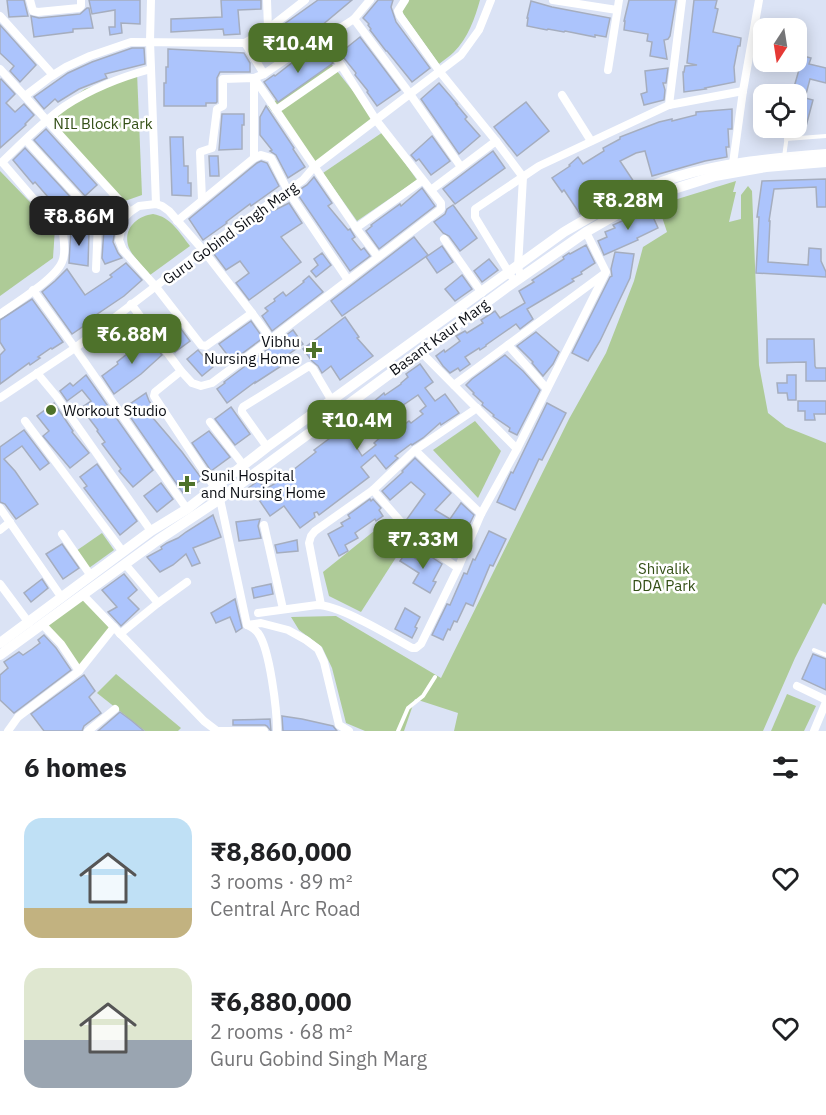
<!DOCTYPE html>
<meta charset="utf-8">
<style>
:root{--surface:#fff;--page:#f2f2f2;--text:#202124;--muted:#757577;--accent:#4e722b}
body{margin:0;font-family:"IBM Plex Sans",sans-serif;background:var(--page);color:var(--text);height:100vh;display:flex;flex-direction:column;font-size:22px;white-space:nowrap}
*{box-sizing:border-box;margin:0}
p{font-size:20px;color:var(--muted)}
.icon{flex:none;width:33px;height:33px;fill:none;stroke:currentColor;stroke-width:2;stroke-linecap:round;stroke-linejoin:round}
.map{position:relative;height:731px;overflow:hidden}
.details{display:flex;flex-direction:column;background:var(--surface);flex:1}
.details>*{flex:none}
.needle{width:39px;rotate:192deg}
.controls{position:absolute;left:753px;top:18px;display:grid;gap:12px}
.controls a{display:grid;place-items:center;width:54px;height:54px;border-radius:12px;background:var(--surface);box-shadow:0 3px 15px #0003;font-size:30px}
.price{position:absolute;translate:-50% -51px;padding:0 14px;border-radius:12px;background:var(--accent);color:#fff;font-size:20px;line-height:39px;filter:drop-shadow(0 2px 3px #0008)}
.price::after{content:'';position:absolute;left:50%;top:36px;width:18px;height:14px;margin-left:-9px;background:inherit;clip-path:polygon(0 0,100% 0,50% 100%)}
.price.selected{background:#222;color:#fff}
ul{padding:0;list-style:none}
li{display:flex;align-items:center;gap:18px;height:150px;padding:0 24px}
li span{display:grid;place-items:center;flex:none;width:168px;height:120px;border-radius:18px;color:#555}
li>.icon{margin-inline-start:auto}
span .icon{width:72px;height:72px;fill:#fffc;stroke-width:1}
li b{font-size:26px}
h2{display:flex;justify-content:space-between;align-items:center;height:72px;padding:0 24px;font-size:26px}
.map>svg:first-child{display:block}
.green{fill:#aecb97}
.building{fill:#acc4fc;stroke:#a5adbe;stroke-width:1.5;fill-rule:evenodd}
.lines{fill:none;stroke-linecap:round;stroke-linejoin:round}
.service{stroke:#fff;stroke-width:4}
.minor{stroke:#fff;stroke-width:8}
.secondary{stroke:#fff;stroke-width:10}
.poi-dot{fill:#4e722b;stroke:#fff;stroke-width:2}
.labels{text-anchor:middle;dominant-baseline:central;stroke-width:5;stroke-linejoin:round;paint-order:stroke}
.park-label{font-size:15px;fill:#334f16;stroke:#fff}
.street-label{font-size:15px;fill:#0b0e14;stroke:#fff}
.poi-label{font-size:15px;fill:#0b0e14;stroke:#fff;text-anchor:start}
</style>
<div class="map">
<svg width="826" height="731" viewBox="0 0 826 731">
<rect width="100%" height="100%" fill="#dbe3f5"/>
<!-- green -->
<g class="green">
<path d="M408,0H480C475,18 468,38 454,52C450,56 444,60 439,64L402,12Z"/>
<path d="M329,61L376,120L314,167L268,106Z"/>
<path d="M137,72L142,195L125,201L46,117L85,89Z"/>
<path d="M383,132L417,180L357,221L323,173Z"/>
<path d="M0,171L55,228L53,258L0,296Z"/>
<path d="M736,181L733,192H736L729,222L741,219V195L748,186L752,191L759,365L768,413L786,427L826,443V605L823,603L795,658L763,731H454L458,713L415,699L404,731H365L346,723L332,668L322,647L299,630L291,617L336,616L441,678L569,419L606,353L634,281L643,247L667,232L658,205Z"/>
<path d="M153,214C171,217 179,232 190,246L150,275C145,268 132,256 129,248C122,230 136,216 153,214Z"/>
<path d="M475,421L501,451L478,498L433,450Z"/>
<path d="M384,523L404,545L361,612L329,596L323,572Z"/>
<path d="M102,533L114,550L89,568L76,551Z"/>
<path d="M83,595L114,627L79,671L46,622Z"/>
<path d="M116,674L181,728L178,731H145L97,693Z"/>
<path d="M787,694L816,706L804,731H771Z"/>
</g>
<!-- building -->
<g class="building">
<path d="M7,0H24L28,16L9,17Z"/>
<path d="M89,0H140V24L121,23L122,33L110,35L109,27H115V10L92,14Z"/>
<path d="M221,0H261V9L238,10L240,34L224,35L223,29L171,32V19L222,17Z"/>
<path d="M318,0H352L321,26L320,25L307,33L270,58L259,42Z"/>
<path d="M378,0H393L391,7L396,22L430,68L412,82L387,51H386L370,30L371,29L368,25L369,24L363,18Z"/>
<path d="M629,0H676L670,36L668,39L664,40L667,59L650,56L652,42L647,41L648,34L624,30L625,21H624Z"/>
<path d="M694,0H717L715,8L718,9L713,32L741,38L740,46H738L734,67L735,82L705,88L706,89L684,92L683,72H684L685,66L697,65L687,63Z"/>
<path d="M531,1L552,7L610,18L606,37L595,35V37L565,31L564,32L548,29L547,30L527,26L528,18H527Z"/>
<path d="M87,8H89L93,28L73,29V32L34,37L31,16L39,18L80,14Z"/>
<path d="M0,25L36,65L20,82L10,71L14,66L0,53Z"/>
<path d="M360,37L400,90L377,106L367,92L368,91L355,75L356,73L340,53Z"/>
<path d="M320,46L333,63L278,102L264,82L274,75L275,76L293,62L294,63L304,55L305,56Z"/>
<path d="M132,48H144L145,64L105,74L107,78L79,89L58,102L55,99L44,109L34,97L68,73L92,62Z"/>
<path d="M168,49L244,53L250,63V72H220L217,78V102L216,103H206V106H164V83H166V67H168Z"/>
<path d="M803,56L811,58L809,64L826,68V83L810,79L805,98L813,100L805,130L796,127V115L798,116L803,97L792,94Z"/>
<path d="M668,68L666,83H663L665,90L664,100L644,105L641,94L647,92L645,71Z"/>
<path d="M1,79L15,94L6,103L15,112L24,104L34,115L25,124L26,125L0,148V80Z"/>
<path d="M439,83L457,104H456L467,117L465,119L480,136L459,154L421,99Z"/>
<path d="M526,102L549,131L517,156L494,127Z"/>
<path d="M266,106L294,148L293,149L305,167L288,178L276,155L270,151L272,150L260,135V117Z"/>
<path d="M732,109V129H728L729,147H726L727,157L705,161L652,176L645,151L636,153L620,161L636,185L617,194L616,192L580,214L564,190L562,192L552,178L570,166L569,165L578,157L583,164L604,151L603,148L620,139V137L659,122L672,119V121L696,115V112Z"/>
<path d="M222,114H244V125H242V149L219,150Z"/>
<path d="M46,129L97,185L85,196L34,140Z"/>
<path d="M432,136L450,161L431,175L419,159L416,161L411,155Z"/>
<path d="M170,137H183L184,166H188V183H191V196L172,195Z"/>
<path d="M25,148L74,201L60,214L46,198L48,197L35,182L33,184L13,160Z"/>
<path d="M493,151L505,168L455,204L443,189Z"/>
<path d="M209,156H218L219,176H210Z"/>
<path d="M261,161L267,163L279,186L251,206L250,204L226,222L227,223L203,240L189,219L257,163Z"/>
<path d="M314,177L332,203L328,206L348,230L350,229L355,237L352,239L361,250L364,248L370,256L350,271L296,192L307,185Z"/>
<path d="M826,179V207H817L816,187L774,189L769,221H770L768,262L808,265L809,248L821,249V261L826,272V277L756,273L759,217H757L762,181Z"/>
<path d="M422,188L435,206L379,249L366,231L372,226L371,225L400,204L401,206Z"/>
<path d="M289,203L302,223L281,237L301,262L249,300L236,283L249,273L240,261L226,270L214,254L220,249L218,247L271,210L273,208L275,210Z"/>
<path d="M453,205L477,238L460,251L449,236L443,233L434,222L445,214L447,209Z"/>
<path d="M649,208L658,228L637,238L638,240L604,255L598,241L607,237L605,232L615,228L613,225L631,217L630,215Z"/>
<path d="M71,228L89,230L88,266L69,263Z"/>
<path d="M104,229L115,230L113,242L118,253L122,258L105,264L102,258Z"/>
<path d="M414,237L428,255L342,316L331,301Z"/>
<path d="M586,245L595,263L581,272L582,274L572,279L574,281L527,309L533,319L520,329L516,324L493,340L486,345V346L480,350L479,348L465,357L470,364L460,371L458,368L450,373L443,366L436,356L444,350L445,352L460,341L456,336L465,331L467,333L483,323L481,320L495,311L500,318L525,303L519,291L534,282L532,280L564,259L563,257L569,253L570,254Z"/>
<path d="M442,246L453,262L437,273L426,257Z"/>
<path d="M615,252L634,254L630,278L600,341L588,361L572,353L610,277L612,276L611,269Z"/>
<path d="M322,253L331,265L316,277L311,271L318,265L314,259Z"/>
<path d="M489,259L498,270L482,282L474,271Z"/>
<path d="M126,263L142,280L124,296L90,319L91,321L72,334L42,292L55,281L67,269L85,295L112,277L110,275Z"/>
<path d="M462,275L472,289L455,301L445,289Z"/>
<path d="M309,276L323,292L272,331L262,316L268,311L265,308L275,301L274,299L283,292L286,296L304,282L303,281Z"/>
<path d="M32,299L63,342L52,349L51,348L38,357L40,358L30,365L29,363L0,384V355L5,350L0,342V320Z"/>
<path d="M172,317L190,341L175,352L157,329Z"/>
<path d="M345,317L359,337L357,338L373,356L340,380L331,366L322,373L318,366L312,361L303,349Z"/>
<path d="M251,321L263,338L232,361L219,344Z"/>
<path d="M293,330L303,344L289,354L292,359L255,383V382L227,403L217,389L225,383L224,382Z"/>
<path d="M536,332L559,352L553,364L543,376L532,363L533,362L517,346Z"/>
<path d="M148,337L162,355L141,374L114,394L102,376L118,364L117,362L127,354L126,353L136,345L138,346Z"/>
<path d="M767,339H814L815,366L816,368H826V381H806V362L767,363Z"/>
<path d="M198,350L213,367L202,376L187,359Z"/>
<path d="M505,355L523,371L540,390L517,435L509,431L510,428L494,417L493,416L494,415L482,405L483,403L473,394L474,393L466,385L472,379Z"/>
<path d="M420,364L433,382L425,388L435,401L445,394L459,413L441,425L440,423L423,438L412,445L411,444L395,456L398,458L386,469L375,455L361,467L369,477L319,515L317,512L314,513L315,517L300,528L284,506L270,516L253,491L245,499L240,494L258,481L266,489L279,481L316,452L314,450L346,426L342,421L349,414L364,432L353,442L362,456L376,445L374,443L386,432L367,407L384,393L385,395L401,384V383L408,377L406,374ZM418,395L426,406L420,411L423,414L411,423L409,421L397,430L387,417L396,410Z"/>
<path d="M86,375L153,470L133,487L119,471L121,469L102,444L105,442L97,431L98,430L81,408L91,401L82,390L67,401L60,391L70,383L73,386Z"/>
<path d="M787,375H796V400H788L787,393H778L777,383H787Z"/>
<path d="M146,393L149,401L158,413L153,418L182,452L202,479L183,493L124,408Z"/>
<path d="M798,401H826V414H814L815,420H805V411H798Z"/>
<path d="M54,403L73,431L72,432L89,453L70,468L43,436L49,431L37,416Z"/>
<path d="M547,403L566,413L542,460L539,459L515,510L497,502L511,472L513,473Z"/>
<path d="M231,407L250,434L235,445L215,419Z"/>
<path d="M24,430L49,463L40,470L22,446L4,459L15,471L38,504L16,519L5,504L0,502V447Z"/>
<path d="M209,431L230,457L211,471L192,443Z"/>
<path d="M415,458L451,493L435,510L450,519L461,503L474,515L465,533L466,534L459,551L446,545L443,550L434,544L437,539L407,519L425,494L411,482L390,500L382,491L403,472L402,471Z"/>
<path d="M97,464L137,521L120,535L84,488L87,486L80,477Z"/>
<path d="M161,483L173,499L157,512L144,496Z"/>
<path d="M370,499L371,501L373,499L381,508L379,510L383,516L376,521L375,519L355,533L358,538L345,545L348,551L339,556L328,534L343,526L341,523L350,518L348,515Z"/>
<path d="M213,515L221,537L193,548L200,563L192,566L186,554L173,565L160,572L147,557L162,549L161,547L167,543L178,538L186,532Z"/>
<path d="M260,519L258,526L261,538L239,541L236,522Z"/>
<path d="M489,531L506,539L493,566L490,565L473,606L466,603L457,622L454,621L450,630L448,629L443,640L432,635L447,604L450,605L464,573L467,574L473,559L475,560Z"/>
<path d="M297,540L298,551L277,553L275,545Z"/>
<path d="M62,544L79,568L63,579L46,554Z"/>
<path d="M406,552L419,561L424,552L442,564L433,581L436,582L430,593L413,583L419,573L400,561Z"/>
<path d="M124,574L137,590L128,598L139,609L121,626L108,612L117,607L102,590Z"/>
<path d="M42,579L48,588L31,602L24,593Z"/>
<path d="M271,584L273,594L254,598L252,588Z"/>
<path d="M235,599L242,628L236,632L230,617L216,623L211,613Z"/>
<path d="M405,608L420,617L415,627L417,628L412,638L395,629Z"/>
<path d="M44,635L56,648L71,670L14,713L0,700V675L8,668L4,662L19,652L23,655L32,649L40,643L38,640Z"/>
<path d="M813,654L826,659V690L802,679Z"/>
<path d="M84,675L95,691L89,697L101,713L84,726L82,731H44L31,714Z"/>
<path d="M120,712L132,721L144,731H98Z"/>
<path d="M282,716L302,719L333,726L337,731H283Z"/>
<path d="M270,719L271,731L267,726L265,725H233V720Z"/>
</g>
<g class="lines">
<!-- service -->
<g class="service">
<path d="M786,139L826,136"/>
<path d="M784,157L788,128"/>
<path d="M814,650L826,655"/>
<path d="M398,731L408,708L423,696L435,677"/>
</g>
<!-- minor -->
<g class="minor">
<path d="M30,0L33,11L38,12L79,8L81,6V0"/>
<path d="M151,0L150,41L156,204"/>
<path d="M267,0L268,29"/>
<path d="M405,0L398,11L400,16L440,72L496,141L523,177L518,267L521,278"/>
<path d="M553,0L617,10"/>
<path d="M0,16L53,75"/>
<path d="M354,19L410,94L461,167"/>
<path d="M323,39L354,19L370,0"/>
<path d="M245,43L264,74"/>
<path d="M0,69L130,212"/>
<path d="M608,70L619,0"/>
<path d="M562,95L591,141"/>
<path d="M25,96L50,77L66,67L90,56L131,42L245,43L268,29L305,0"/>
<path d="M669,105L682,0"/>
<path d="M276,110L254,78L264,74L317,38L323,39L341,65"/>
<path d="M26,140L97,218L98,223L96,269"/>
<path d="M733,163L743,91L759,0"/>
<path d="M431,190L496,141"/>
<path d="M202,200L200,152L212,148L217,109L223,106V79L254,78V158"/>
<path d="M156,204L162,206L169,211L203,250L252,313L206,346L201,345L156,287L123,250L119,240L123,219L130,212L139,206Z"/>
<path d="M177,221L254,158L261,155L271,158L288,191L348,280"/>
<path d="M356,228L378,257"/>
<path d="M444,239L482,293"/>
<path d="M511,276L475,217V209L539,166L669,105L743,91"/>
<path d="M33,290L75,348L187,509"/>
<path d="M131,304L181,371L192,383L201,386L212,383L271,339L252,313"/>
<path d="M0,314C16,303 55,279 62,262C66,254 64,242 63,233L2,162C22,143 42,122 65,106C91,89 121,77 151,69"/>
<path d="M271,339L441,209V203L376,120L341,65L276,110L356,228L423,180"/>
<path d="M508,345L547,389"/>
<path d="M420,351L517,449"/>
<path d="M181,371L155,392L154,396L215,488L220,499L247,625C251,627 256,630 258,633C270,649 277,711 277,731"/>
<path d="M37,373L57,397L151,531"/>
<path d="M454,385L604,274"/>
<path d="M0,398L75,348L203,250L303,180L314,167L461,55L479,30L491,0"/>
<path d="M25,421L123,552"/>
<path d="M210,422L244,466"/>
<path d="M267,447L242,412V409L243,407L309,366L313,369L332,401"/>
<path d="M415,450L481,514"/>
<path d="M373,490L415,538L458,568"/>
<path d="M0,508L62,598"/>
<path d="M264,525L283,609"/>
<path d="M0,530L10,522"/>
<path d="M62,534L91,576"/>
<path d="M125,564L158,603"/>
<path d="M0,584L29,623"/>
<path d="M83,595L204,721L217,731H264"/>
<path d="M321,605L309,543L311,536L315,531L373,490L415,450L477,408"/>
<path d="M258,613L317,605C340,605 390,636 412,648H416L421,644L459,566L481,514L517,449L606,272L586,232"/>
<path d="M42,624L61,644L79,671"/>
<path d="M247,625L261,623L288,630L306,640L318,649L324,662L339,725L349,731"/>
<path d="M120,634L158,603L187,582"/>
<path d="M797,686L826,700"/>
<path d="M8,731L18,717L79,671L114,627"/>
<path d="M88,731L115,709"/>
<path d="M814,731L826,702"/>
</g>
<!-- secondary -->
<g class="secondary">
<path d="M0,643L151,531L187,509L267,447L564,232C600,211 636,190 676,177C725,162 775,158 826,154"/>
<path d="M0,655L158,540L220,499L506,288L586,232L626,209L677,188L715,176L766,167L826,162"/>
</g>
</g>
<!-- markers -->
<g class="poi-dot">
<path d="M311 341h6v6h6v6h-6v6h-6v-6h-6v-6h6z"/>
<circle cx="51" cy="410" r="6"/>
<path d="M184 475h6v6h6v6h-6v6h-6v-6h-6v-6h6z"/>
</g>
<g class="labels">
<!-- park labels -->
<g class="park-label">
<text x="103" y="123">NIL Block Park</text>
<text x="664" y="568">Shivalik<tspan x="664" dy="17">DDA Park</tspan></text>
</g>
<!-- street labels -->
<g class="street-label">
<text transform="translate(230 233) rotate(-36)">Guru Gobind Singh Marg</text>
<text transform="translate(439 337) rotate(-36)">Basant Kaur Marg</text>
</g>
<!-- poi labels -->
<g class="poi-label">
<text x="300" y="341" text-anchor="end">Vibhu<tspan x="300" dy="17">Nursing Home</tspan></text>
<text x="63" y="410">Workout Studio</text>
<text x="201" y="475">Sunil Hospital<tspan x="201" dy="17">and Nursing Home</tspan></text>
</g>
</g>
</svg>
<div class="controls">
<a><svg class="needle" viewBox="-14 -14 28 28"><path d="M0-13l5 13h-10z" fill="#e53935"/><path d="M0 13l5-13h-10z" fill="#757577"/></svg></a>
<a><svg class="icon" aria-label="locate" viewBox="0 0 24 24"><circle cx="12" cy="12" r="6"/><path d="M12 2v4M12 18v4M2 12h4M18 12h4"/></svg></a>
</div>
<b class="price" style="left:298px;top:74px">₹10.4M</b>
<b class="price" style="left:628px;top:231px">₹8.28M</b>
<b class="price selected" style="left:79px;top:247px">₹8.86M</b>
<b class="price" style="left:132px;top:365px">₹6.88M</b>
<b class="price" style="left:357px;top:451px">₹10.4M</b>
<b class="price" style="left:423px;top:570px">₹7.33M</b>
</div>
<section class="details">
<h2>6 homes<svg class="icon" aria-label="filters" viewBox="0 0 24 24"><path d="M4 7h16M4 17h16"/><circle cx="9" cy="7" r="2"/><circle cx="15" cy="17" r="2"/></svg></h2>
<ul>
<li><span style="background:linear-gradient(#bfe0f5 75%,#c2b280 0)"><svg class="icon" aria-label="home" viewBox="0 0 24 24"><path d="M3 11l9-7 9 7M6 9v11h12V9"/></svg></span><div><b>₹8,860,000</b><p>3 rooms · 89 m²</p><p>Central Arc Road</p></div><svg class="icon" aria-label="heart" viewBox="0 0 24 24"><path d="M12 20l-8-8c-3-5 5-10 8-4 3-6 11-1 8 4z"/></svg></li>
<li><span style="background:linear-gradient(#dfe7d0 60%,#9aa5b1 0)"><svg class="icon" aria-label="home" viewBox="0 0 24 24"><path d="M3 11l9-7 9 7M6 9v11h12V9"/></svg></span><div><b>₹6,880,000</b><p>2 rooms · 68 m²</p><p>Guru Gobind Singh Marg</p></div><svg class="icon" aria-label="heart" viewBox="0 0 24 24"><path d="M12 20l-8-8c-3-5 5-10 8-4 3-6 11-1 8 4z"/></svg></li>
</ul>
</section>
